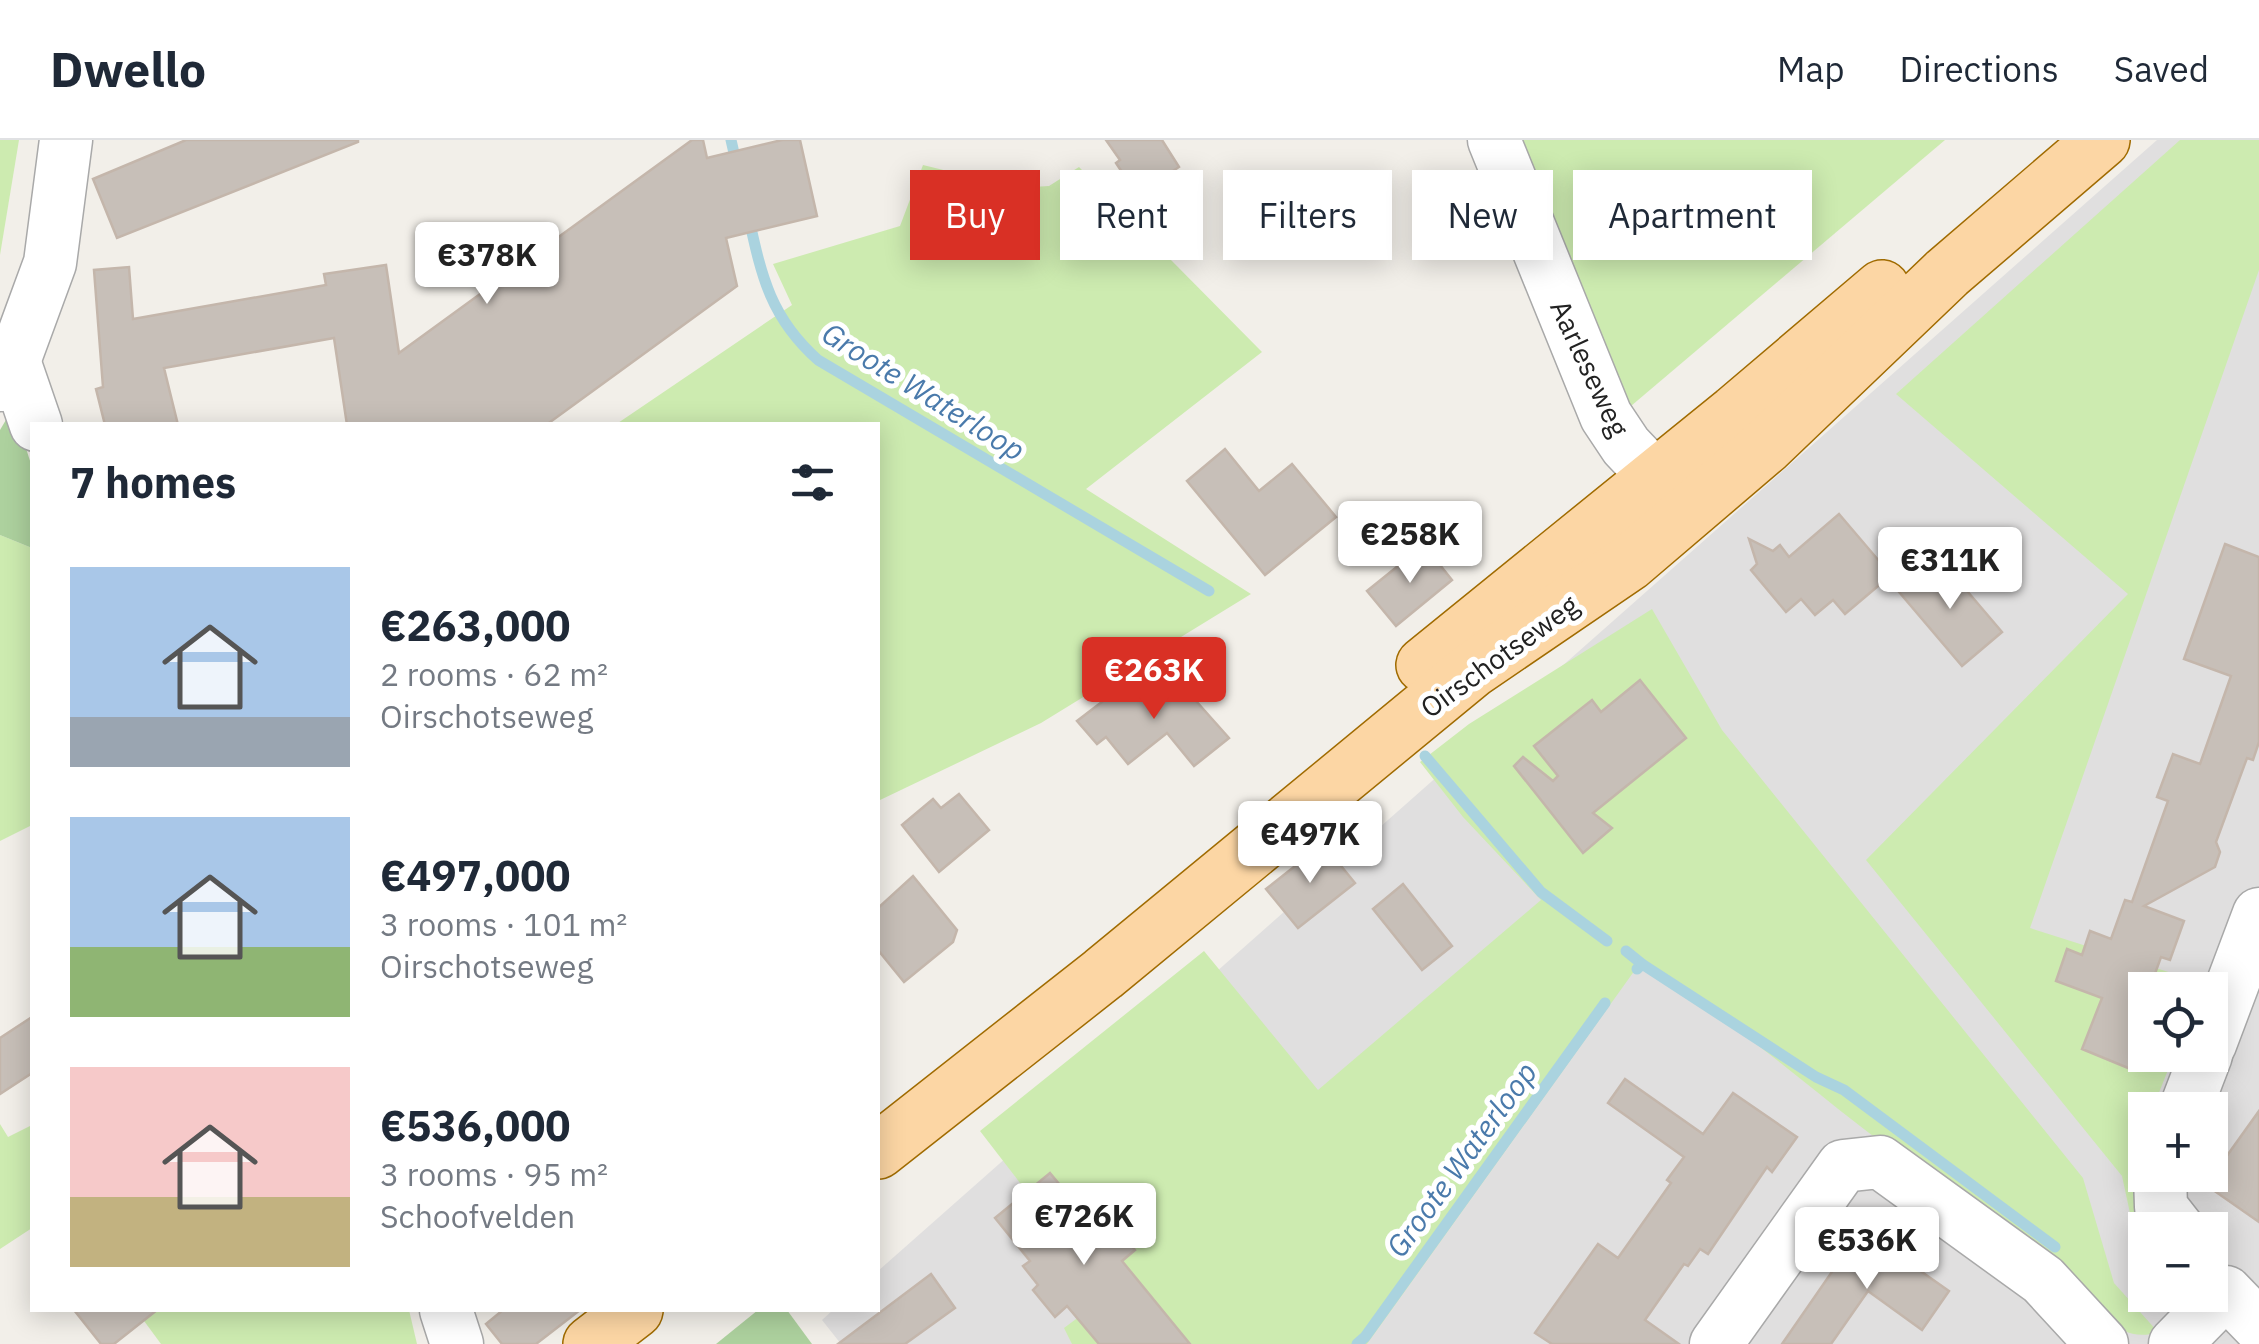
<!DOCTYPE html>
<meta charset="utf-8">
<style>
:root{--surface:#fff;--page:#f2f2f3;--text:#1f2937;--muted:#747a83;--line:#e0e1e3;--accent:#d93025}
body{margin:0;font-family:"IBM Plex Sans",sans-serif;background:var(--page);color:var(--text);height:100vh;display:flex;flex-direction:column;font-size:38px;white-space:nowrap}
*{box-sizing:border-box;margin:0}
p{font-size:32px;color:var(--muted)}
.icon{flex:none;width:55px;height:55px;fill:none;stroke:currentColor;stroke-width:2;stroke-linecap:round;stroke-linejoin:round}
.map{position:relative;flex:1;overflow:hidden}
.details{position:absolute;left:30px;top:282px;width:850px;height:890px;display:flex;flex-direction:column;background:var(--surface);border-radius:0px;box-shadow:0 5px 25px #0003}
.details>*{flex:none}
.guide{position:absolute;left:910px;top:30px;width:950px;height:90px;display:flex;gap:20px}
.buttons{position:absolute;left:2128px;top:832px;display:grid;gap:20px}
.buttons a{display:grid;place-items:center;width:100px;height:100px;border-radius:0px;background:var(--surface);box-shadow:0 5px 25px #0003;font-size:50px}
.price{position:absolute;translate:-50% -85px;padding:0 22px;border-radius:10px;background:#fff;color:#222;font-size:32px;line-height:65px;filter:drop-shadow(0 2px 5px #0008)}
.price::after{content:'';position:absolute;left:50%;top:60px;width:30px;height:22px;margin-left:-15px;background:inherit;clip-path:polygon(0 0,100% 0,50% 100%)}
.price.selected{background:var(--accent);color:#fff}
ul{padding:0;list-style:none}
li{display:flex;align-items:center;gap:30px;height:250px;padding:0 40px}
li span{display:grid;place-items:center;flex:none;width:280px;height:200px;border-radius:0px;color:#555}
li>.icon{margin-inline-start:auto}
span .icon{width:120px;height:120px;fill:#fffc;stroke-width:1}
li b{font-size:42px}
h2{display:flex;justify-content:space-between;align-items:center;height:120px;padding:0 40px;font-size:42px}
.chip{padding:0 35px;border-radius:0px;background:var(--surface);box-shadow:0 5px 25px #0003;font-size:35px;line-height:90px}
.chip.selected{background:var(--accent);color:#fff}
header{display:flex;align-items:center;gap:60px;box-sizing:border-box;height:140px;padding:0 50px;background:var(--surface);border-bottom:2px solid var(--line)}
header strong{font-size:48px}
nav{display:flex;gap:55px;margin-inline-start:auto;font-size:35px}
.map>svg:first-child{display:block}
.residential{fill:#e0dfdf;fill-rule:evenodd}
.grass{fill:#cdebb0}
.forest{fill:#add19e}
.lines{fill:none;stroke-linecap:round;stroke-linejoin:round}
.stream{stroke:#aad3df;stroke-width:11}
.building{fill:#c7bfb8;stroke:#c4b6ab;stroke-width:2.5}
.minor-casing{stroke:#a9a9a9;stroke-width:55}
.major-casing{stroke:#a06b00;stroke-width:58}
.minor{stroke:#fff;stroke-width:52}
.major{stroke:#fcd6a4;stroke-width:55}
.labels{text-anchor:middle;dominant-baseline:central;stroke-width:10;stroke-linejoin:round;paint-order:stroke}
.street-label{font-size:28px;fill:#222;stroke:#fff}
.water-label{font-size:30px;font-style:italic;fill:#4a7aab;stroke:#fff}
</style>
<header>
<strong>Dwello</strong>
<nav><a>Map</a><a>Directions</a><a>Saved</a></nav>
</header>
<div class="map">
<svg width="2259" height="1204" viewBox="0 0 2259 1204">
<rect width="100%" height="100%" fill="#f2efe9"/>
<!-- residential -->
<path class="residential" d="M2157,0H2259V1204H841L822,1180L833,1170H878V1131ZM2145,850H2210V915H2145ZM2145,970H2210V1035H2145ZM2145,1090H2210V1155H2145Z"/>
<!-- grass -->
<g class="grass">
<path d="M0,0H19L0,115Z"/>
<path d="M1514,0H1945L1631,266Z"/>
<path d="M2180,0H2259V130L2030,788L2203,843L2200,850H2145V915H2174L2152,970H2145V989L2141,999L2137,1070L2153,1090H2145V1143L2122,1036L1866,720L2128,454L1896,254Z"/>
<path d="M923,25L1017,48L1049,46L1079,27L1262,212L1086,349L1251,454L1041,583L878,661V285H615L792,165L773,124L900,86Z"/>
<path d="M0,395L32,408V685L0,701Z"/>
<path d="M1652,469L1722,590L2083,1038L2114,1143L2158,1192C2123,1204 2102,1175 2078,1152C2010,1091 1932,1042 1860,986C1788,930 1719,870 1640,823L1367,1204H1072L1064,1188L1107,1156L980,991L1204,811L1318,950L1541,760L1463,677L1420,622L1469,584Z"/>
<path d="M0,984L8,997L32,985V1088L0,1109Z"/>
<path d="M136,1170H409L417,1204H161Z"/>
</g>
<!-- forest -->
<g class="forest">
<path d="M13,268L32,327V408L0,395V290Z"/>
<path d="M758,1170H787L812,1204H716Z"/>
</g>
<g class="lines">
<!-- stream -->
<g class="stream">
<path d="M731,0L737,26"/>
<path d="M749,79C762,138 771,178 818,220L1209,451"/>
<path d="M1425,616L1541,752L1607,801"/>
<path d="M1626,811L1642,824L1637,829"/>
<path d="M1642,824L1816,937L1844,950L2055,1107"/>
<path d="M1357,1204L1365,1197L1605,863"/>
</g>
</g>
<!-- building -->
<g class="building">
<path d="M186,0H358V2L117,98L93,39Z"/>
<path d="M692,0H703L707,18L782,0H800L817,76L726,98L737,146L546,285H347L334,198L164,228L178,285H105L96,249L103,247L94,130L129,127L133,179L326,145L324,134L386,125L399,213Z"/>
<path d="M1106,0H1162L1179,27L1137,55L1116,23L1120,20Z"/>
<path d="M1225,309L1259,351L1292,324L1336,377L1265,435L1187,341Z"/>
<path d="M1839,374L1891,435L1845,474L1833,460L1815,475L1801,459L1786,472L1751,430L1757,424L1749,399L1773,411L1780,405L1789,417Z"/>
<path d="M2225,404L2259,417V602L2253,620L2247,618L2216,702L2220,712L2215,727L2144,766L2184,781L2170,820L2161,817L2149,850H2145V897L2133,930L2082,909L2102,858L2056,841L2067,809L2082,815L2090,791L2111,799L2125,760L2132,762L2168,661L2157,657L2173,614L2200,624L2231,536L2184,519Z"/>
<path d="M1424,405L1452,440L1396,486L1367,451Z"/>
<path d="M1939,418L2002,492L1962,526L1899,452Z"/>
<path d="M1172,534L1229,598L1194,626L1167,593L1128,624L1106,597L1097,604L1077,581L1128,542L1142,558Z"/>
<path d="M1640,540L1686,598L1593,673L1612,688L1583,713L1514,626L1523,617L1553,641L1558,636L1534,606L1592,560L1601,572Z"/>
<path d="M959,654L989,690L939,732L902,685L933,659L941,668Z"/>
<path d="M1323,704L1355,743L1298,788L1266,749Z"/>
<path d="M913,736L957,790L953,802L904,842L878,810V768Z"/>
<path d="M1403,744L1452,806L1422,830L1373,769Z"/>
<path d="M32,877V933L0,954V898Z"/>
<path d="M1625,939L1703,994L1733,953L1797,997L1772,1032L1767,1027L1708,1114L1700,1109L1688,1126L1684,1124L1645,1180L1679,1204H1552L1535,1193L1598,1104L1618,1118L1671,1043L1667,1040L1684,1017L1608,963Z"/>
<path d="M2259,971V1082L2206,1045Z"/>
<path d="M1050,1033L1085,1075L1092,1069L1108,1089L1114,1084L1135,1110L1122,1121L1190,1204H1099L1067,1166L1055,1177L1033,1150L1038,1145L1023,1126L1030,1121L995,1078Z"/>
<path d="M1872,1097L1949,1151L1922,1190L1868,1151L1831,1204H1782L1854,1100Z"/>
<path d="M931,1134L955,1168L905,1204H838Z"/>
<path d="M74,1170H157L114,1204H101Z"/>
<path d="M503,1170H580L536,1204H502L486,1184Z"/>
</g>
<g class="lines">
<defs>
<g id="minor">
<path d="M1494,0L1606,276L1626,306L1685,368"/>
<path d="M14,221L36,285"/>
<path d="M0,245L14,221L50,123L66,0"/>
<path d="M2210,904L2259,774"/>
<path d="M2185,970L2206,915"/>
<path d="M2160,1035L2161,1067L2179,1090"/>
<path d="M446,1170L457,1204"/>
<path d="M1716,1204L1843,1026L1880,1022L2043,1140L2102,1204"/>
<path d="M2175,1204L2226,1152L2259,1186"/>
</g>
<g id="major">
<path d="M1424,525L1735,273L1882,148"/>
<path d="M878,1011L1103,834L1472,530L1629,423L1765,307L1947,133L2102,0"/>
<path d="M591,1204L635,1170"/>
</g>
</defs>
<!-- minor casing -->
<use href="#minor" class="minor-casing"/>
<!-- major casing -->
<use href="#major" class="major-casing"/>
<!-- minor -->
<use href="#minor" class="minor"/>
<!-- major -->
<use href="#major" class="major"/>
</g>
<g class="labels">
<!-- street labels -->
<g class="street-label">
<text transform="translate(1590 228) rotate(65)">Aarleseweg</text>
<text transform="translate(1499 516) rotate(-36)">Oirschotseweg</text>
</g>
<!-- water labels -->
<g class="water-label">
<text transform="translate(924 251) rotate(32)">Groote Waterloop</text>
<text transform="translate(1461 1019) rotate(-54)">Groote Waterloop</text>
</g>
</g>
</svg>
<div class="buttons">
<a><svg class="icon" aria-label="locate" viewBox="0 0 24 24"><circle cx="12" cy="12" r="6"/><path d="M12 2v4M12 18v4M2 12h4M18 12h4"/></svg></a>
<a>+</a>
<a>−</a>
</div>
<b class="price" style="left:487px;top:167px">€378K</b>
<b class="price" style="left:1410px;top:446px">€258K</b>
<b class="price" style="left:1950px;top:472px">€311K</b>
<b class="price selected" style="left:1154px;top:582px">€263K</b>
<b class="price" style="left:1310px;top:746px">€497K</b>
<b class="price" style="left:1084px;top:1128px">€726K</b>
<b class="price" style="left:1867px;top:1152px">€536K</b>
<div class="guide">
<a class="chip selected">Buy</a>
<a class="chip">Rent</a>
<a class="chip">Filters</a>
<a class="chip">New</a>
<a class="chip">Apartment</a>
</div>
<section class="details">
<h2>7 homes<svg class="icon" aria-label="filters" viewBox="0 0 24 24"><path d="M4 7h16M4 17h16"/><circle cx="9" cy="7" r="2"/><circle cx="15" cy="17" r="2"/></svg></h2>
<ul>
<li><span style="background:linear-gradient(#a9c7e8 75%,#9aa5b1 0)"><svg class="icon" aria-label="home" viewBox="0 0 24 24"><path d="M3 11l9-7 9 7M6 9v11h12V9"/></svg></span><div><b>€263,000</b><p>2 rooms · 62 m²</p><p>Oirschotseweg</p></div></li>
<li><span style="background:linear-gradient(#a9c7e8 65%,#8fb573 0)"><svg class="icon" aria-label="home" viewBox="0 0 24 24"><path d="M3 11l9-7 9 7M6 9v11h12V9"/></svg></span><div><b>€497,000</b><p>3 rooms · 101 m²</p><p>Oirschotseweg</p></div></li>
<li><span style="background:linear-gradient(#f6c9c9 65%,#c2b280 0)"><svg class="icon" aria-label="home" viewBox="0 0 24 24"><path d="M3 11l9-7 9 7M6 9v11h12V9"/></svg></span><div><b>€536,000</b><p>3 rooms · 95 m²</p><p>Schoofvelden</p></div></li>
</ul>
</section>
</div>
